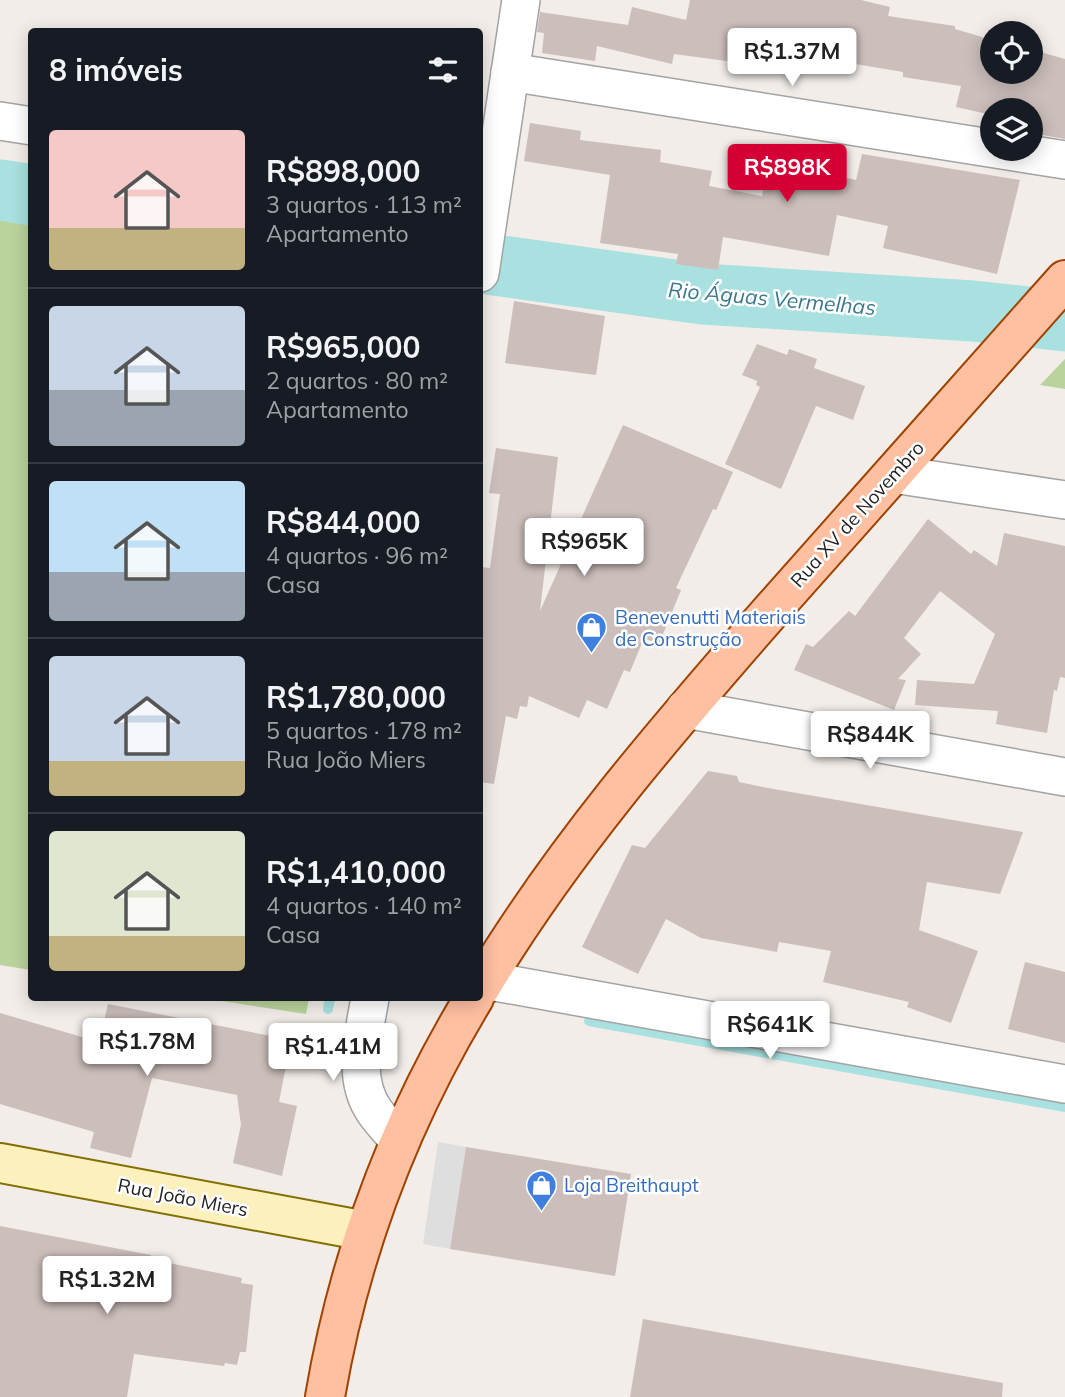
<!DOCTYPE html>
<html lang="pt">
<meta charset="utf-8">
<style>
:root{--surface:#171b24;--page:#20242c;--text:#f1f3f6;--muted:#9ea1a6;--line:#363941;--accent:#d40035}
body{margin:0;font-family:Mulish,sans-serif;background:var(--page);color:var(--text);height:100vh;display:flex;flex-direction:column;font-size:26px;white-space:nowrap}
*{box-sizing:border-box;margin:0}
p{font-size:23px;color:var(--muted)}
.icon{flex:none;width:38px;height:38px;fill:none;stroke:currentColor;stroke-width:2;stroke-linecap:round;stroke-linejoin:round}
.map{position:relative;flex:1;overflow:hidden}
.drawer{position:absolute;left:28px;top:28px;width:455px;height:973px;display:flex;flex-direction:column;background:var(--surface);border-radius:7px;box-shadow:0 4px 18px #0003}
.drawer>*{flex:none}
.controls{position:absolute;left:980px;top:21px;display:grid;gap:14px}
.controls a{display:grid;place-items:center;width:63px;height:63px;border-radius:50%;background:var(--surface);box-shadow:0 4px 18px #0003;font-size:35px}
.price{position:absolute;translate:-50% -60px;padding:0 16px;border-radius:7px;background:#fff;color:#222;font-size:23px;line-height:46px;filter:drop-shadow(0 2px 4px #0008)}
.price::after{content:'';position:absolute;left:50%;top:42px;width:21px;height:16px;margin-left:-10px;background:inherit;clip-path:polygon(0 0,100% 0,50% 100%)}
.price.current{background:var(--accent);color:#fff}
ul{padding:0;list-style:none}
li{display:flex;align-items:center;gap:21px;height:175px;padding:0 21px}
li+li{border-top:2px solid var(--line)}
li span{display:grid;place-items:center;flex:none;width:196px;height:140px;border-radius:7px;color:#555}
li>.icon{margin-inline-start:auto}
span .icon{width:84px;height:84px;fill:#fffc;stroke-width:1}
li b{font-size:30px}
h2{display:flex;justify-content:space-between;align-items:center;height:84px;padding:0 21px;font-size:30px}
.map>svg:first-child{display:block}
.forest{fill:#bad39c}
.parking{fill:#dedede}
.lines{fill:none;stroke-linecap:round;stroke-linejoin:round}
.stream{stroke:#a8e1e0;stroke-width:10}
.river{stroke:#a8e1e0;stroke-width:61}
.building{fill:#cbbebb}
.street-casing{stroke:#a3a3a3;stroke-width:40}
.secondary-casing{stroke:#826f00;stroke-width:42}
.primary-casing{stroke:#a04300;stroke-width:42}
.street{stroke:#fff;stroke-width:37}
.secondary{stroke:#fcf0bd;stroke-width:38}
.primary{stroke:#ffbfa1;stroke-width:38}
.labels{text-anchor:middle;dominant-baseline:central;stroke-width:5;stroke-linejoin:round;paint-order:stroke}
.street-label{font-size:19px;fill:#222;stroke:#fff}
.shop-label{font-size:19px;fill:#366cbe;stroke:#fff;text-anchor:start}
.water-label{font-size:21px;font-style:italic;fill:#3b788e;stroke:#fff}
</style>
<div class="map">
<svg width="1065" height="1397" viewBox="0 0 1065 1397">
<rect width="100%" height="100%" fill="#f2ede9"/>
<!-- forest -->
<g class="forest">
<path d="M0,219L32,223L31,970L0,965Z"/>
<path d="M1065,359V389L1040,385Z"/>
<path d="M202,998H309L306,1014Z"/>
</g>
<!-- parking -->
<path class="parking" d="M438,1142L466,1147L450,1249L423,1244Z"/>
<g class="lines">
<!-- stream -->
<g class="stream">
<path d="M328,1009L330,998"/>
<path d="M589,1021L1065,1107"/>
</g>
<!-- river -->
<g class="river">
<path d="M0,190L32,195"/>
<path d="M480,263L703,294L973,311L1065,321"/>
</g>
</g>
<!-- building -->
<g class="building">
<path d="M690,0H861L890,7L888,16L955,26V29L992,40V72H1031V52L1033,50L1065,59V139L1031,133V110H992V115L956,107L961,86L903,77V72L790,53L787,69L674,54L672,64L597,46L595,61L542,53L544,33L537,32L540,12L628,25L632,7L686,20Z"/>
<path d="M530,123L581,131L580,140L661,150L660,162L712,171L709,186L762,196L769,161L856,180L862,154L1020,180L997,274L883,248L888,226L837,215L829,256L723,237L718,270L676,264L678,254L600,243L610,175L524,161Z"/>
<path d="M514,301L605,316L596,375L505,363Z"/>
<path d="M757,344L787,355L789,349L817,359L814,368L865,386L853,420L816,406L781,489L725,464L760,387L756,385L757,381L742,375Z"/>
<path d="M623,425L733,472L716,510L713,509L676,588L681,590L659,644L644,638L630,672L624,670L607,709L587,700L579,718L529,696L527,707L520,706L517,719L506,716L494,784L480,782V567L490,568L500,494L489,493L496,448L558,457L540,611Z"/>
<path d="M928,519L971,554L974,550L997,566L1004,533L1065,546V678L1060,677L1057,691L1054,690L1047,733L996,724L998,711L915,705L917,680L974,684L995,634L940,591L904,638L921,654L898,679L906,680L894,710L794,670L806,644L813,647L849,611L855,616Z"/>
<path d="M708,771L737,776L739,782L768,788L1023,832L1000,894L927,882L919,930L978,951L951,1023L907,1007L909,1002L823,982L831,951L779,942L777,952L701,938L666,919L638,974L582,947L632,845L645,848Z"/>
<path d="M1025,962L1065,972V1043L1008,1029Z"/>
<path d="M108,1004L291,1040L279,1102L297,1106L282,1176L233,1163L241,1125L237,1095L152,1078L131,1158L90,1148L94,1132L0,1104V1013L99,1042Z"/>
<path d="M466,1147L631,1174L615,1276L450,1249Z"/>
<path d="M0,1226L151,1255L150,1259L242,1278L241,1283L253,1285L246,1352H240L237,1365L225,1363L224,1366L134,1354L127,1397H0Z"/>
<path d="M643,1319L1003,1383L1002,1397H630Z"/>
</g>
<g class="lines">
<defs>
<g id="street">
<path d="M510,72L1065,160"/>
<path d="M0,121L32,126"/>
<path d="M480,273L521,0"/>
<path d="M893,474L1065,500"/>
<path d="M685,709L1065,777"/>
<path d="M484,980L1065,1084"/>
<path d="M370,998C364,1034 351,1079 375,1112C382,1122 392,1132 400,1142"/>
</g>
<path id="secondary" d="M0,1163L366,1231"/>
<g id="primary">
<path d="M480,988C562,851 665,732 770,612C868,501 967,391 1065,280"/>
<path d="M325,1397C349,1256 400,1120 474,998"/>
</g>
</defs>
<!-- street casing -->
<use href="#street" class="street-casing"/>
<!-- secondary casing -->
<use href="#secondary" class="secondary-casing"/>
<!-- primary casing -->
<use href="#primary" class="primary-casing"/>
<!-- street -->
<use href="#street" class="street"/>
<!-- secondary -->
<use href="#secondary" class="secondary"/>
<!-- primary -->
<use href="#primary" class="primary"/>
</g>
<!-- icons -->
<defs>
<symbol id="shop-pin" viewBox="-11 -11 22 30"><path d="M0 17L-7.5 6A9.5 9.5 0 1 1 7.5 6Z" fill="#3f7fe0" stroke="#fff"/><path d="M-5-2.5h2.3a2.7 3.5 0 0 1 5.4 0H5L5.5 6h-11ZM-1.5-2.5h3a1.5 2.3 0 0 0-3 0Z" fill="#fff"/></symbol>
</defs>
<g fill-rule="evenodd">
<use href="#shop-pin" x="574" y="610" width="35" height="47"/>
<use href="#shop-pin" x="524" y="1168" width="35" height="47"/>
</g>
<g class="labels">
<!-- street labels -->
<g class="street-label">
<text transform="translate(857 514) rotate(-48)">Rua XV de Novembro</text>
<text transform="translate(183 1197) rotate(11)">Rua João Miers</text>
</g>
<!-- shop labels -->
<g class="shop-label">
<text x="615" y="617">Benevenutti Materiais<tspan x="615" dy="22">de Construção</tspan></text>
<text x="564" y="1185">Loja Breithaupt</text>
</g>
<!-- water labels -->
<g class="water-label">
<text transform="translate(772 298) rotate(5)">Rio Águas Vermelhas</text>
</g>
</g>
</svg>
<div class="controls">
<a><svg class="icon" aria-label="locate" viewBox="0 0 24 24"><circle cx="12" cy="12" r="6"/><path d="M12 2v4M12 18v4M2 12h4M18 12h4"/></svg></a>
<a><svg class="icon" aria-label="layers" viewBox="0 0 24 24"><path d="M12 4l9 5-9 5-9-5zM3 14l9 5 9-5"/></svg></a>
</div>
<b class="price" style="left:792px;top:88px">R$1.37M</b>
<b class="price current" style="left:787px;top:204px">R$898K</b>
<b class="price" style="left:584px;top:578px">R$965K</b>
<b class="price" style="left:870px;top:771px">R$844K</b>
<b class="price" style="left:770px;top:1061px">R$641K</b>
<b class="price" style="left:147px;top:1078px">R$1.78M</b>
<b class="price" style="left:333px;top:1083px">R$1.41M</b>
<b class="price" style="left:107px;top:1316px">R$1.32M</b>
<section class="drawer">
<h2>8 imóveis<svg class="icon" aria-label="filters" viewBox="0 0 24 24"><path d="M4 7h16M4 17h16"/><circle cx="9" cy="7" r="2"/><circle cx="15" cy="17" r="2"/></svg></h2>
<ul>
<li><span style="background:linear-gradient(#f6c9c9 70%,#c2b280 0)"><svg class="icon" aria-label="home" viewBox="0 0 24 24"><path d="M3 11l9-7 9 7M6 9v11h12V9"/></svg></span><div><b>R$898,000</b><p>3 quartos · 113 m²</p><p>Apartamento</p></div></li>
<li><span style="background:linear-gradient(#c9d6e8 60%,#9aa5b1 0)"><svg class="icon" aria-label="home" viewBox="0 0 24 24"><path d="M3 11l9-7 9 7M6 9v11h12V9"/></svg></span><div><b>R$965,000</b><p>2 quartos · 80 m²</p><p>Apartamento</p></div></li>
<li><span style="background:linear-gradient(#bfe0f5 65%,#9aa5b1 0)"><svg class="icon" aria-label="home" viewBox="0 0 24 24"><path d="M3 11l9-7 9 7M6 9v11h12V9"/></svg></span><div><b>R$844,000</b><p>4 quartos · 96 m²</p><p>Casa</p></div></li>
<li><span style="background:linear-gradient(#c9d6e8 75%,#c2b280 0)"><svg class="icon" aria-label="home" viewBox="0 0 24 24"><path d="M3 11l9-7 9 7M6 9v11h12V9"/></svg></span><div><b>R$1,780,000</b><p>5 quartos · 178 m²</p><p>Rua João Miers</p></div></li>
<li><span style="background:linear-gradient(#dfe7d0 75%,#c2b280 0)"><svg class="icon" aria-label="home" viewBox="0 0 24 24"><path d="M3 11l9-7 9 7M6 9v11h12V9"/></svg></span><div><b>R$1,410,000</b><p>4 quartos · 140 m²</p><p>Casa</p></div></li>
</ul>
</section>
</div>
